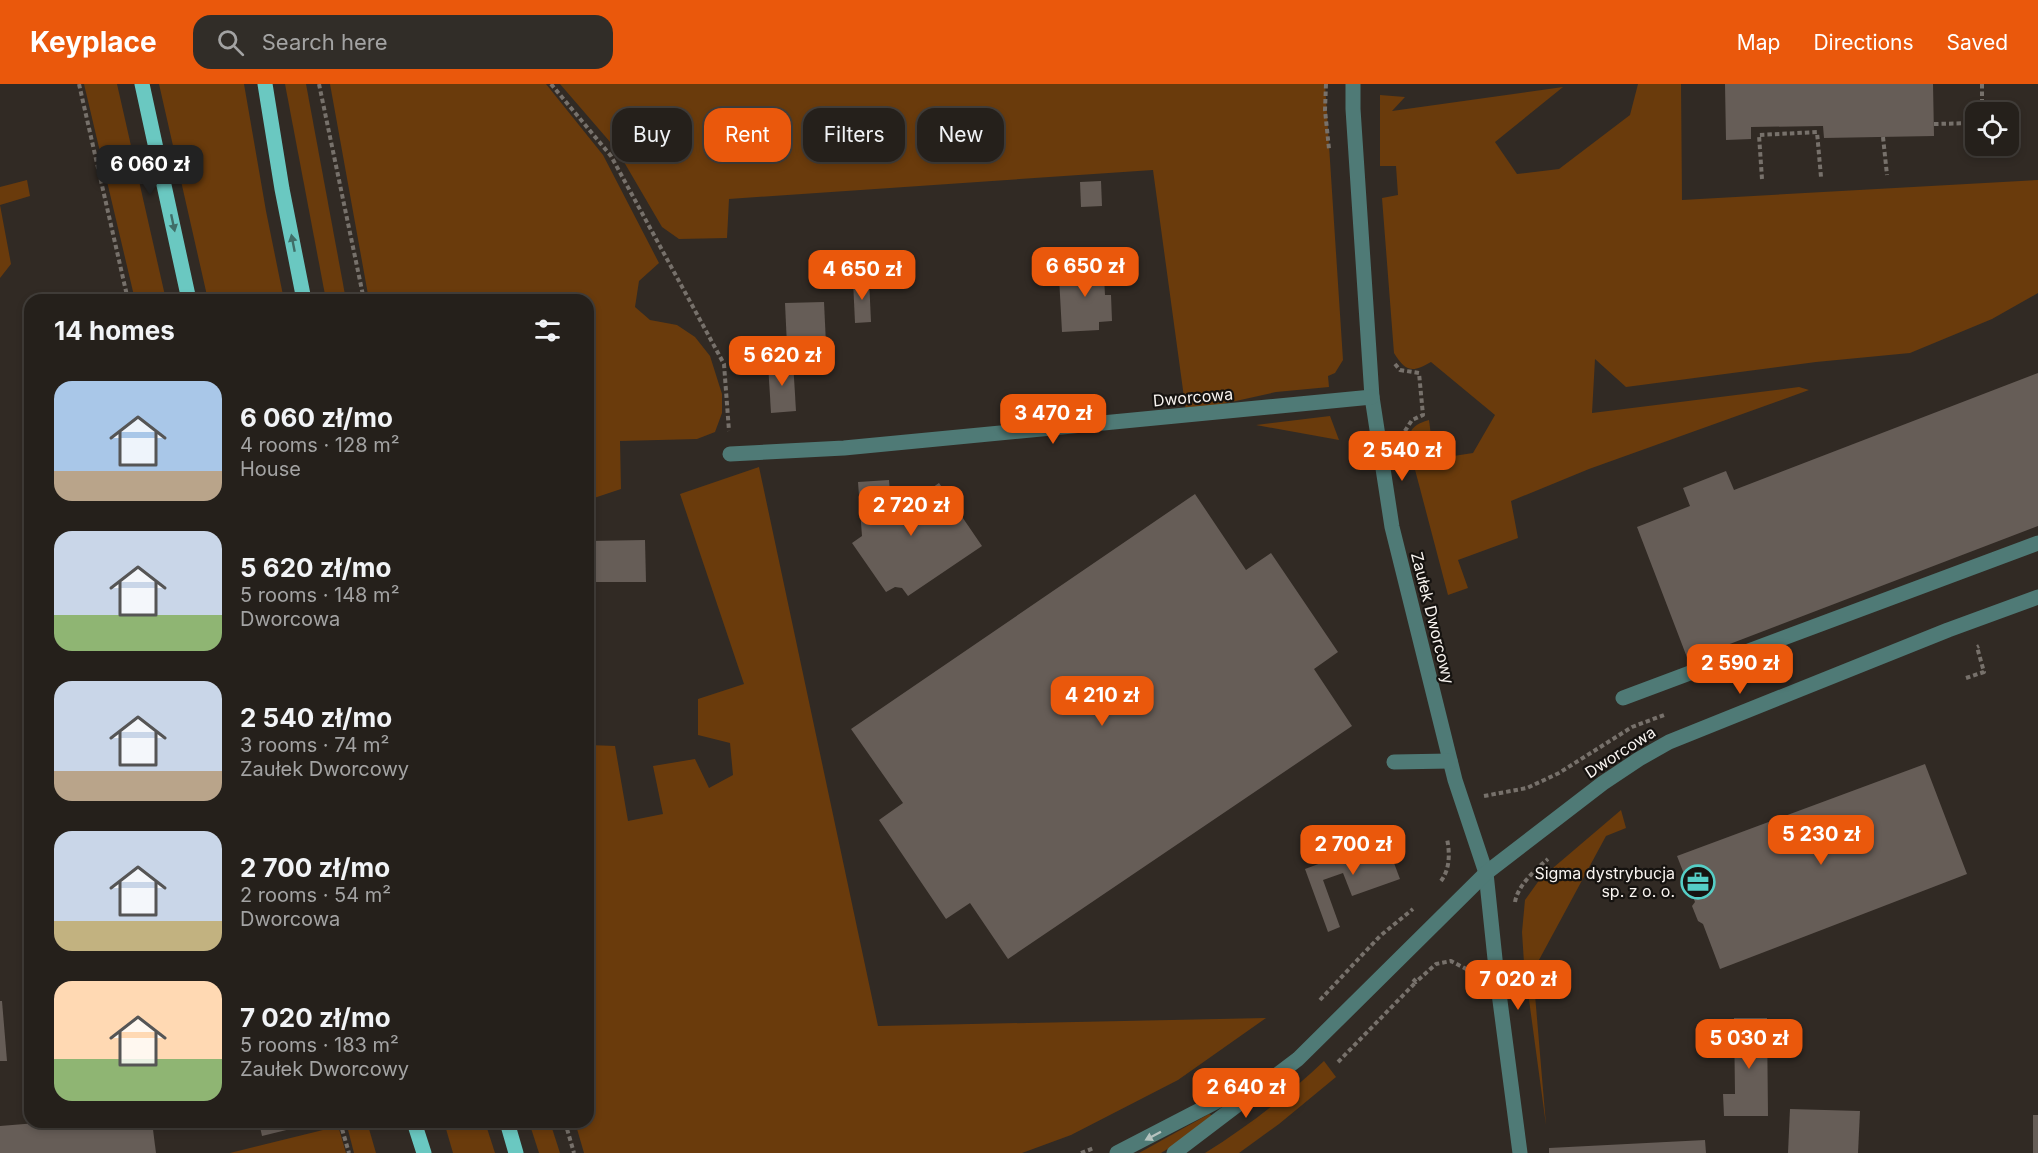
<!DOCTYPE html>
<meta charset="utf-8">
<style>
:root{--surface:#25201b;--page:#312d28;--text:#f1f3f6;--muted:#a3a3a3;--line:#423e3a;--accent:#ea580c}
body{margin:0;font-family:Inter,sans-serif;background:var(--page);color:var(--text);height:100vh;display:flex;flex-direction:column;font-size:22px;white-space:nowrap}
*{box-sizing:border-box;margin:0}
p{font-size:20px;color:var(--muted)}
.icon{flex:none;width:33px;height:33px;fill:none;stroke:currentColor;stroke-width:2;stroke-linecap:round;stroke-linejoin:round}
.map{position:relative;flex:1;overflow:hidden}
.sheet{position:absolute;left:24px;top:210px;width:570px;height:834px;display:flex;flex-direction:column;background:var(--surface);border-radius:18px;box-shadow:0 3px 9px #0003,0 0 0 2px var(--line)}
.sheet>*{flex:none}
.hud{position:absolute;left:612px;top:24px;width:570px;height:54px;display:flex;gap:12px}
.controls{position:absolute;left:1965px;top:18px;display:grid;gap:12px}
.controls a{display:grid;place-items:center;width:54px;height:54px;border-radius:12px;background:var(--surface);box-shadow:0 3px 9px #0003,0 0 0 2px var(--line);font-size:30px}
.price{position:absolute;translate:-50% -51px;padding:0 14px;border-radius:12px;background:var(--accent);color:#fff;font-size:20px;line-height:39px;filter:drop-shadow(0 2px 3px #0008)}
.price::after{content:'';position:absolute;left:50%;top:36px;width:18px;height:14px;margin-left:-9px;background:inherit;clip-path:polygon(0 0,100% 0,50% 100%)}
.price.active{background:#222;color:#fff}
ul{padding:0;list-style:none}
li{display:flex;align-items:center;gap:18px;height:150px;padding:0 30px}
li span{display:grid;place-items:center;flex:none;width:168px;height:120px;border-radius:18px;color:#555}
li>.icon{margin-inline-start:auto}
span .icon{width:72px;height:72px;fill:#fffc;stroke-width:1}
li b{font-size:26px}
h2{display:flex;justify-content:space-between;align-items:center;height:72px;padding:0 30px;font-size:26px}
.tag{padding:0 21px;border-radius:18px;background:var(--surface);box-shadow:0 3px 9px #0003,0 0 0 2px var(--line);font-size:21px;line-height:54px}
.tag.active{background:var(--accent);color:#fff}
header{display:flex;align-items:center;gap:36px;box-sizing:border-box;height:84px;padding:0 30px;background:var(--accent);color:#fff}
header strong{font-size:28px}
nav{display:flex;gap:33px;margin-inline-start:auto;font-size:21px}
.search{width:420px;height:54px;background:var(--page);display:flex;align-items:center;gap:15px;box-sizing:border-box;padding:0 21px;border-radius:18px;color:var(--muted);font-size:22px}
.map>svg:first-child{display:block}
.green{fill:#6a3b0c}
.building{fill:#665d57}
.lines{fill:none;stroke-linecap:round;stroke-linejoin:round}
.path{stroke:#77716b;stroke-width:4;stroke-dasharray:4.5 3;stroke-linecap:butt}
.minor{stroke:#4f7a76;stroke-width:15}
.major{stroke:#6ac8c1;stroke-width:15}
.oneway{fill:#406e68}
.oneway2{fill:#b5c3bf}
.labels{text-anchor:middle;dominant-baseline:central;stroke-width:4.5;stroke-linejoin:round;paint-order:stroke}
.street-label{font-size:16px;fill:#f9f4f0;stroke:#161310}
.poi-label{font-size:16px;fill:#f9f4f0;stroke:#161310;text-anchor:end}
</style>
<header>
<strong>Keyplace</strong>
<div class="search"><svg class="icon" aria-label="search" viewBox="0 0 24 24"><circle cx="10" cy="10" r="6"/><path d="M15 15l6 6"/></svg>Search here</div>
<nav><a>Map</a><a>Directions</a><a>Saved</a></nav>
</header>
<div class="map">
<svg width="2038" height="1069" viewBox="0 0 2038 1069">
<rect width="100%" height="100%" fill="#312a24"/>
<!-- green -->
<g class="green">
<path d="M84,0H117L166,216H135Z"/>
<path d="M159,0H244L266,127L284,216H208Z"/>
<path d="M285,0H306L346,216H326Z"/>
<path d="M330,0H546L603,71L659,179L639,197L635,223L650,236L677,241L695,253L710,272L722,310V329L715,348L697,355L620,357L621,405L588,416V216H369Z"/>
<path d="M560,0H1325L1343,276L1335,289L1328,292L1329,303L1276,308L1186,328L1153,86L729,115L727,154L679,155L662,143L617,66Z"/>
<path d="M1638,0H1681L1682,116L2038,96V209L1992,235L1910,269L1816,278L1626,303L1595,275L1592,329L1799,303L1809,306L1589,385L1511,417L1518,454L1458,476L1468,504L1448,511L1408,359C1409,345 1415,340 1429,336L1434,375L1473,369L1495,331L1431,278C1412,289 1406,288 1394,269L1382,114L1398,111L1396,82H1380V11L1405,13L1392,27L1563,3L1495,58L1517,90L1559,85L1630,31Z"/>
<path d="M27,96L30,112L0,121L11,180L0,194V103Z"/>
<path d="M1330,332L1339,356L1256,341Z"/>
<path d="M759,383L878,942L1266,934L1178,996L1071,1051L1022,1069H584L575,1038H588V657L589,661L615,662L628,737L663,730L653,682L695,675L709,704L733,691L730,659L698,651V615L744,600L680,410Z"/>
<path d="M1621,726L1626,744L1606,752L1533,887L1546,1041L1524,879L1522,848L1525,816L1540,795Z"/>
<path d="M1324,977L1336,993L1279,1040L1239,1069H1205C1248,1042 1287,1012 1324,977Z"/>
<path d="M1209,1030L1214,1032L1213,1037L1161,1069H1139Z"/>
<path d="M322,1038H337L346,1069H230L323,1046Z"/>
<path d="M346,1038H367L376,1069H354Z"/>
<path d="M444,1038H485L495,1069H453Z"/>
<path d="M529,1038H550L560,1069H539Z"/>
</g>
<!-- building -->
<g class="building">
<path d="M1725,0H1933L1934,52L1824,54L1823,42L1751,43V55L1726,56Z"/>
<path d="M1101,97L1102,122L1081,123L1080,98Z"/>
<path d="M1103,174L1105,211H1111L1112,237L1099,238V246L1062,248L1059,193L1077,192L1076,175Z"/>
<path d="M869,195L871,238L855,239L853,196Z"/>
<path d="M824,218L826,260L787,262L785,219Z"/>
<path d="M793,277L796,327L771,329L768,279Z"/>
<path d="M2038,289V442L1688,576L1637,443L1690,422L1683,404L1726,387L1734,406Z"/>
<path d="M889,396L892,431L939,399L982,462L908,512L902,504L895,503L886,508L852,459L862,452L858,398Z"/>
<path d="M1195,410L1246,486L1271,469L1338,568L1314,585L1352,642L1008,875L970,819L946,835L879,736L903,719L851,645Z"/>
<path d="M645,456L646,498H588V457Z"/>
<path d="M1925,680L1967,790L1720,885L1703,840L1698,837L1692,822L1695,818L1677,772Z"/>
<path d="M1385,755L1400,795L1352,812L1343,789L1323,796L1340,843L1328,848L1305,785Z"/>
<path d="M0,917H2L7,977H0Z"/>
<path d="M1734,934H1767L1768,1032H1724L1723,1010H1735Z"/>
<path d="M1790,1025L1860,1027L1858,1069H1788Z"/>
<rect x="2033" y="1031" width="5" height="38"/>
<path d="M49,1038H152L156,1069H0V1042Z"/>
<path d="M259,1038H315V1039L262,1052Z"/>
<path d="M1705,1056L1706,1069H1549V1064Z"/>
</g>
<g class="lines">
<!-- path -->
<g class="path">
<path d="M79,0L128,216"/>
<path d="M319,0L364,216"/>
<path d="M551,0L611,72L724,280L729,347"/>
<path d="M1326,0L1325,26L1329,65"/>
<path d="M1982,0V28"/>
<path d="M1934,40L1976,39"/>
<path d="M1883,53L1887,91"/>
<path d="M1762,95L1759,51L1817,48L1821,93"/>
<path d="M1395,280L1400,286L1419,289L1423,331L1412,336L1403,350"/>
<path d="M1966,594L1984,588L1977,563L1979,562"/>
<path d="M1484,712L1527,704L1559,689L1632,643L1664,631"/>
<path d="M1441,797C1450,785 1450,769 1447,755"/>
<path d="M1515,818C1518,801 1535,786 1548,775"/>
<path d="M1413,895L1416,898L1436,880L1451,877L1472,888"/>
<path d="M1320,916L1380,852L1413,825"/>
<path d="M1338,978L1416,898"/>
<path d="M340,1038L349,1069"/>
<path d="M565,1038L574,1069"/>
<path d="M1081,1069L1094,1064"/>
</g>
<!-- minor -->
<g class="minor">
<path d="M1353,0V25L1372,313L1392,443L1455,696L1486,789L1497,894L1520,1069"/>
<path d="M730,370L844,364L1372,313"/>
<path d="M1623,614L2038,459"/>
<path d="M1394,678L1450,677"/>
<path d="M1117,1069L1258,996"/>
<path d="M1174,1069L1298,975L1486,789L1603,699L1639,675L1669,658L1948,546L2038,513"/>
</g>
<!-- major -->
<g class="major">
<path d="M142,0L189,216"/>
<path d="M265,0L282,105L304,216"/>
<path d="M414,1038L424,1069"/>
<path d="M507,1038L516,1069"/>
</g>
</g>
<!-- one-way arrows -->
<defs><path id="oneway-solid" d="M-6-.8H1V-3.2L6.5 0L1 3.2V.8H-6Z" transform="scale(1.5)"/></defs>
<g class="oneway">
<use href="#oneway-solid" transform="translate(173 139) rotate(78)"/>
<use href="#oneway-solid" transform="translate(293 159) rotate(-101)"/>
</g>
<use class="oneway2" href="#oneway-solid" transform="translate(1153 1052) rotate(152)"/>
<!-- icons -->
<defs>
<symbol id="office-ring" viewBox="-11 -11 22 22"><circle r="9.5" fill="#161310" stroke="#55cec6" stroke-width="1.5"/><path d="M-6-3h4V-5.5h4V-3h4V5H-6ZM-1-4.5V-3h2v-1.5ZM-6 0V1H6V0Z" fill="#55cec6"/></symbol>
</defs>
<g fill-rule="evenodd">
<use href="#office-ring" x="1679" y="779" width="38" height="38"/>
</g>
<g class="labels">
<!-- street labels -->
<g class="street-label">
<text transform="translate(1193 313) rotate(-5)">Dworcowa</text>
<text transform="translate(1433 534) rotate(76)">Zaułek Dworcowy</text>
<text transform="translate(1620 668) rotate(-33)">Dworcowa</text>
</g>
<!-- poi labels -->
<g class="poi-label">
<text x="1675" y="789">Sigma dystrybucja<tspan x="1675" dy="18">sp. z o. o.</tspan></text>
</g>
</g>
</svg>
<div class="controls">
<a><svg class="icon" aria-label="locate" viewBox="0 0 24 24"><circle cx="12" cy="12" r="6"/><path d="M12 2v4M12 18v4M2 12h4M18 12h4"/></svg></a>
</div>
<b class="price active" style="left:150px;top:112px">6 060 zł</b>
<b class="price" style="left:1085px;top:214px">6 650 zł</b>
<b class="price" style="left:862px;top:217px">4 650 zł</b>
<b class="price" style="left:782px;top:303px">5 620 zł</b>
<b class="price" style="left:1053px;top:361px">3 470 zł</b>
<b class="price" style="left:1402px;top:398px">2 540 zł</b>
<b class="price" style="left:911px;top:453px">2 720 zł</b>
<b class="price" style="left:1740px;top:611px">2 590 zł</b>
<b class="price" style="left:1102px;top:643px">4 210 zł</b>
<b class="price" style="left:1821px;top:782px">5 230 zł</b>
<b class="price" style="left:1353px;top:792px">2 700 zł</b>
<b class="price" style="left:1518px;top:927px">7 020 zł</b>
<b class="price" style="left:1749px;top:986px">5 030 zł</b>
<b class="price" style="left:1246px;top:1035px">2 640 zł</b>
<div class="hud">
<a class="tag">Buy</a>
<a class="tag active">Rent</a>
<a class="tag">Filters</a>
<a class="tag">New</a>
</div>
<section class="sheet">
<h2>14 homes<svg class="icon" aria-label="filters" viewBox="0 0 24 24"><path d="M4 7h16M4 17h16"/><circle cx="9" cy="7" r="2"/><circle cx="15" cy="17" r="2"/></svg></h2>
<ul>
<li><span style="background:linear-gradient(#a9c7e8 75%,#b9a48a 0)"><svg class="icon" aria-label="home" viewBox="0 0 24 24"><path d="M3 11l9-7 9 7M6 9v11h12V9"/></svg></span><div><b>6 060 zł/mo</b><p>4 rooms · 128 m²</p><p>House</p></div></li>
<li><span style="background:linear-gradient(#c9d6e8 70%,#8fb573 0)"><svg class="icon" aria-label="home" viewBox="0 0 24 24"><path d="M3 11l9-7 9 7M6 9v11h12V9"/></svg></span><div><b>5 620 zł/mo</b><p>5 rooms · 148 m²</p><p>Dworcowa</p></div></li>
<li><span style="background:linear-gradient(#c9d6e8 75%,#b9a48a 0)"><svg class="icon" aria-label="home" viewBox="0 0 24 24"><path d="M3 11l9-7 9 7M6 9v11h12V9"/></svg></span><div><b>2 540 zł/mo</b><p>3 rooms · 74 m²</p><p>Zaułek Dworcowy</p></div></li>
<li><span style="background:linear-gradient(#c9d6e8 75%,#c2b280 0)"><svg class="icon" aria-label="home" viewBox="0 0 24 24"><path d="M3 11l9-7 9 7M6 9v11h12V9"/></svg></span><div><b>2 700 zł/mo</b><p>2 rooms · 54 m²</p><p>Dworcowa</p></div></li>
<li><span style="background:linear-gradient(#ffd9b3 65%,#8fb573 0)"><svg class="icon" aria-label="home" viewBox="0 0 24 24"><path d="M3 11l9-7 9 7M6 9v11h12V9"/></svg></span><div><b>7 020 zł/mo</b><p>5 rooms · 183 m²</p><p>Zaułek Dworcowy</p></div></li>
</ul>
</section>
</div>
